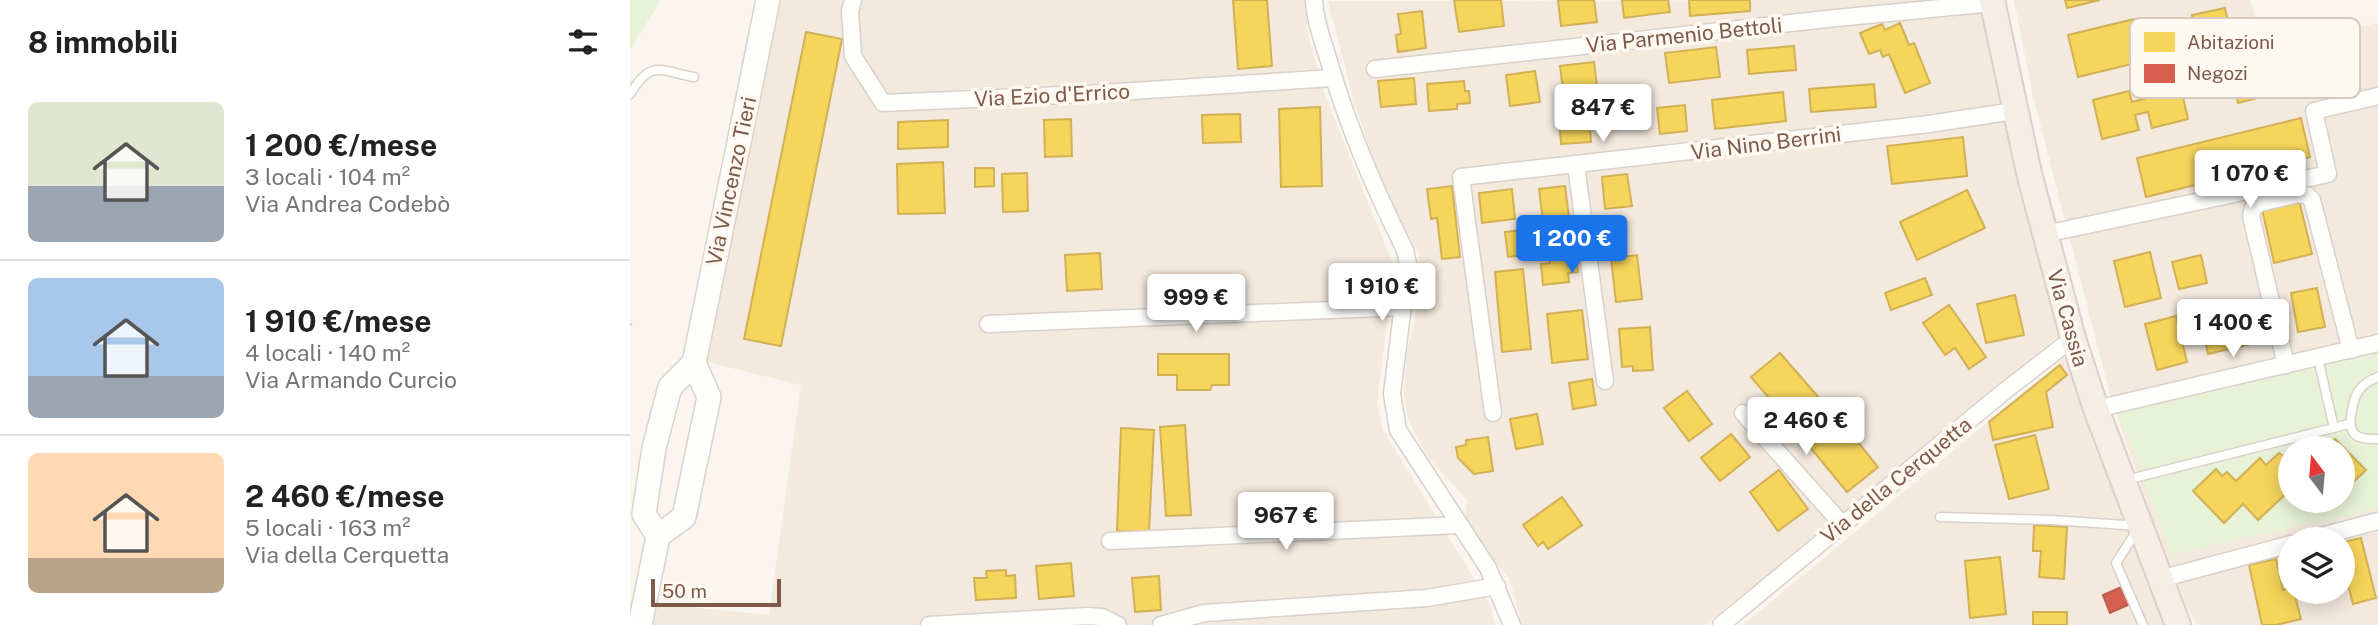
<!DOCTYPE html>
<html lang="it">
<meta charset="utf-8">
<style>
:root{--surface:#fff;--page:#f2f2f2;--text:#222;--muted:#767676;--line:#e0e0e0;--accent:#1a73e8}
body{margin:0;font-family:"Public Sans",sans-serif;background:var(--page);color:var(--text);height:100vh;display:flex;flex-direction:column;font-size:26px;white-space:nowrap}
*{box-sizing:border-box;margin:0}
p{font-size:23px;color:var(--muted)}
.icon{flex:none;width:38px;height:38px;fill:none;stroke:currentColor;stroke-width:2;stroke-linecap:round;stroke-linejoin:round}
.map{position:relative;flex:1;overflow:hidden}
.side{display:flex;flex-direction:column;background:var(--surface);width:630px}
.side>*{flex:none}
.needle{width:46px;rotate:344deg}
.tools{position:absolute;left:1648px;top:436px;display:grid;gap:14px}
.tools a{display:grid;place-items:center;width:77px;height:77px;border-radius:50%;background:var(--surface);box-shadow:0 4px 18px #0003;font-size:35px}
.scale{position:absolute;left:21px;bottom:18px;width:130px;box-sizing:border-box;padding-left:7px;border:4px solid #7d5a49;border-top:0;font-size:19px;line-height:24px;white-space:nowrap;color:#7d5a49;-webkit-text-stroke:5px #fff9f2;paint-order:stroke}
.price{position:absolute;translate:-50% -60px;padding:0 16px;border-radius:7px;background:#fff;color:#222;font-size:23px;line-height:46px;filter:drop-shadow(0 2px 4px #0008)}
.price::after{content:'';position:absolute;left:50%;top:42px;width:21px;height:16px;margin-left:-10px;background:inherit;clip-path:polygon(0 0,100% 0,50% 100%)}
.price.current{background:var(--accent);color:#fff}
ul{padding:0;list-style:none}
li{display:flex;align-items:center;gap:21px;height:175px;padding:0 28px}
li+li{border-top:2px solid var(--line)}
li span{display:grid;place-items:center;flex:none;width:196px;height:140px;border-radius:10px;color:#555}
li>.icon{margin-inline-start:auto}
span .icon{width:84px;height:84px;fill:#fffc;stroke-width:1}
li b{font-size:30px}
h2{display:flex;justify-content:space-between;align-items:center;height:84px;padding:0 28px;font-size:30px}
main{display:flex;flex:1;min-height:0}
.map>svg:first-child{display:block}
.residential{fill:#f4e9dd;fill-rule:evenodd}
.green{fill:#e7f2d7;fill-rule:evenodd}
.homes{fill:#f6d55c;stroke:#d2b056;stroke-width:2}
.shops{fill:#d6604d;stroke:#bb5e4c;stroke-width:2}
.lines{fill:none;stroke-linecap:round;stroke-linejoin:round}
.lane-casing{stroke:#d9d0ca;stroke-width:11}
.street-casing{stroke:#d9d0ca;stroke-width:19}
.secondary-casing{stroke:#dbd2cb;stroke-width:26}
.primary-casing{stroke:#dcd0ca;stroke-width:28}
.path{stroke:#ddd4ce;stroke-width:3.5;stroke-dasharray:2 5;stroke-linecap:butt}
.lane{stroke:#fefefc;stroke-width:8}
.street{stroke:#fefefc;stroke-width:16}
.secondary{stroke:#fefefc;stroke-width:23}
.primary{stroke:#f4eee6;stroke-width:24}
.labels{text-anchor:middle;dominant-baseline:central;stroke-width:7;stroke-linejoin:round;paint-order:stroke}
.street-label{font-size:21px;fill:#7d5a49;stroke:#fff9f2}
.key{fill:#fff9f2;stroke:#d8c9bf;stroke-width:2}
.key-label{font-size:19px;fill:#7d5a49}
</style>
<main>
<section class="side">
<h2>8 immobili<svg class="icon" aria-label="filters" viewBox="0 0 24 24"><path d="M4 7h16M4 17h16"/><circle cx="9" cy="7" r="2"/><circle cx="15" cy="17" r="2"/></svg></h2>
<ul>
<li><span style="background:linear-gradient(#dfe7d0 60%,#9aa5b1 0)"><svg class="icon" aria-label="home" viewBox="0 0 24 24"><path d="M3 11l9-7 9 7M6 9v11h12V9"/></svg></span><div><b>1 200 €/mese</b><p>3 locali · 104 m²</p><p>Via Andrea Codebò</p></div></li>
<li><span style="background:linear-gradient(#a9c7e8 70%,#9aa5b1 0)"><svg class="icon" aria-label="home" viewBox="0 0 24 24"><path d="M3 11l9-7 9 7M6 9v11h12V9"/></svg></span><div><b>1 910 €/mese</b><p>4 locali · 140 m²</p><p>Via Armando Curcio</p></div></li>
<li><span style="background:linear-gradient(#ffd9b3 75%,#b9a48a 0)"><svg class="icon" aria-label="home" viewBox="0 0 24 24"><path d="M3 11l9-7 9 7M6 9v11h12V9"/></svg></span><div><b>2 460 €/mese</b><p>5 locali · 163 m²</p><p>Via della Cerquetta</p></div></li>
</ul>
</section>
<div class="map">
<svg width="1748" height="625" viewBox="0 0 1748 625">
<rect width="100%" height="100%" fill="#faf5ee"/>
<!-- residential -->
<g class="residential">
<path d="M149,0H676L677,32L695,95L764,267L747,403L753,430L859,603L865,625H0V601L139,615L171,385L77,362Z"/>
<path d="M1348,0L1430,334L1076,625H892L880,580L834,522L838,501L798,457L778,420L774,393L777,351L791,290L789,254L753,185L725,106L698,1Z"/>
<path d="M1384,0H1620L1633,49L1748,23V625H1566L1537,562L1481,398L1403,96ZM1661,448H1713V500H1661ZM1661,539H1713V592H1661Z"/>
<path d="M1436,357L1521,589L1537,625H1113Z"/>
</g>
<!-- green -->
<g class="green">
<path d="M0,0H31L0,49Z"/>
<path d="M1748,353V508L1542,555L1489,413ZM1705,439L1736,470L1713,492V500L1691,501L1686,506L1681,501L1661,500V489L1628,520L1613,504L1594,522L1563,491L1585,469L1592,476L1606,481L1630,458L1636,465L1649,453L1653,456L1661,448H1696Z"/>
</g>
<!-- homes -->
<g class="homes">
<path d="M603,0H637L642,66L608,69Z"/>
<path d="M824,0H871L874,26L829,32Z"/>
<path d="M928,0H964L967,22L931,26Z"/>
<path d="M992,0H1038L1040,12L994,18Z"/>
<path d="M1059,0H1120V11L1060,16Z"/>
<path d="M1435,0H1470L1437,8Z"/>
<path d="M1595,8L1602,40L1569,48L1562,15Z"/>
<path d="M792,11L796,48L768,52L766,35L771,34L768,14Z"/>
<path d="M1504,19L1514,61L1448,77L1438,35Z"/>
<path d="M1270,23L1279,45L1284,43L1300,83L1275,93L1259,54L1253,57L1250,50L1239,54L1230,33L1252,24L1255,30Z"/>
<path d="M176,32L212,39L151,346L114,339Z"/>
<path d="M1164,46L1166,70L1119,74L1117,50Z"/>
<path d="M1086,47L1090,77L1039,83L1035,53Z"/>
<path d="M1634,61L1642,94L1608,103L1600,69Z"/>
<path d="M964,62L968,94L934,98L930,66Z"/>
<path d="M905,71L910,102L880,106L876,75Z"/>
<path d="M784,78L786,104L751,107L748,81Z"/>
<path d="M1549,80L1558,119L1522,128L1518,112L1505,115L1509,130L1472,139L1463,100L1499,91L1502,102L1514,99L1511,89Z"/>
<path d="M834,81L835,91H839L840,103L827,104V109L799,111L797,84Z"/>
<path d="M1244,84L1246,107L1181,112L1179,89Z"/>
<path d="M1153,92L1156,121L1085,129L1082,100Z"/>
<path d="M1055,105L1057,131L1030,134L1027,108Z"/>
<path d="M690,107L692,186L651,187L649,109Z"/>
<path d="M610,114L611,142L573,143L572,115Z"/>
<path d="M959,115L961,142L931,144L929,117Z"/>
<path d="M1671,118L1680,157L1516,197L1507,158Z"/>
<path d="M441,119L442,156L415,157L414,120Z"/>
<path d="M318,120V147L268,149V122Z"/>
<path d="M1333,137L1337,176L1262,184L1257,146Z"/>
<path d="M313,162L315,213L268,214L267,164Z"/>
<path d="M345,168H364V186L345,187Z"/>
<path d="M397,173L398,211L373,212L372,174Z"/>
<path d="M997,174L1002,206L975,209L972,177Z"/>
<path d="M822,186L830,257L812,259L807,218L801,219L797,189Z"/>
<path d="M935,186L939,217L913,221L909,189Z"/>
<path d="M882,189L885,219L852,223L849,193Z"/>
<path d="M1337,190L1355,228L1287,260L1270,222Z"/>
<path d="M1669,200L1682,254L1644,263L1632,209Z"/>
<path d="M895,230L897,255L878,257L875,232Z"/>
<path d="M945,244L948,272L938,273L939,282L913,285L911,264L920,263L919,247Z"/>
<path d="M1520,252L1531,298L1495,307L1484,261Z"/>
<path d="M470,253L472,289L437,291L435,255Z"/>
<path d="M1007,255L1012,299L986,302L981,258Z"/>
<path d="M1571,255L1577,283L1549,289L1542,262Z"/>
<path d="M893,269L901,349L872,352L865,272Z"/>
<path d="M1295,278L1302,295L1261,310L1255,293Z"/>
<path d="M1687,288L1695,327L1668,332L1661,293Z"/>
<path d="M1385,295L1394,335L1356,343L1347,304Z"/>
<path d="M1319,305L1356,357L1339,369L1325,348L1315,355L1293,323Z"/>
<path d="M1621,306L1629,342L1578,354L1570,318Z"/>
<path d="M952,310L958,359L922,363L917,314Z"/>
<path d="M1546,316L1557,362L1527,370L1515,324Z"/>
<path d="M1020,327L1023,370L1003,371V366L992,367L989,329Z"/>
<path d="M1150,353L1190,399L1161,424L1121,377Z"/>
<path d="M528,354H599V385H582L580,390H547V375H528Z"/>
<path d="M1430,365L1437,375L1416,392L1423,427L1363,440L1359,422Z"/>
<path d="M962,379L966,405L943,409L939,383Z"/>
<path d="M1057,391L1082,424L1059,441L1034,408Z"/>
<path d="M907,414L913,444L886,449L880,419Z"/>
<path d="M1211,421L1248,467L1217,492L1179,446Z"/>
<path d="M555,425L561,515L536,516L530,427Z"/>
<path d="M491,428L524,430L519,532L487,531Z"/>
<path d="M1101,434L1120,457L1090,481L1071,458Z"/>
<path d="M1405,435L1419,489L1379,499L1365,445Z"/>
<path d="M858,437L863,471L844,474L828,458L826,447L836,445V440Z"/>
<path d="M1705,439L1736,470L1713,492V448H1696Z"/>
<path d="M1661,449V489L1628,520L1613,504L1594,523L1563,491L1586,469L1592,476L1597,472L1606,481L1630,458L1636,465L1649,453L1653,456Z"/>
<path d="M1149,470L1178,509L1148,531L1120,492Z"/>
<path d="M932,497L952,525L918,549L913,542L908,546L893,525Z"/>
<path d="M1404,525L1437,527L1434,579L1409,577L1411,551H1403Z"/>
<path d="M1731,538L1746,598L1723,604L1715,573L1713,574V542Z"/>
<path d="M1370,557L1376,614L1340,618L1335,561Z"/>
<path d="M1646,559L1653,590L1661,588V592H1664L1671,619L1646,625H1632L1619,565Z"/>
<path d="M441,563L444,596L409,599L406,566Z"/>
<path d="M376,570V576L385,575L386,598L346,600L344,578H357L356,571Z"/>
<path d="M529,576L531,610L505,612L502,578Z"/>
<rect x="1403" y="612" width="34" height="13"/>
</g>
<!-- shops -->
<path class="shops" d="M1491,587L1498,605L1480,613L1473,595Z"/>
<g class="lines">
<defs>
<g id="lane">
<path d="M0,94C21,60 28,70 64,77"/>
<path d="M1690,367L1704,428"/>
<path d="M1748,377C1741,380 1734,383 1730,389C1725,395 1723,403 1722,410C1717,434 1725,440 1748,439"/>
<path d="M1496,480L1719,424"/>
<path d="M1310,517L1422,520L1510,526L1486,563L1513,625"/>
</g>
<g id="street">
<path d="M223,0L220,11L223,56L253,103L456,94L703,78"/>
<path d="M684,0C685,20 692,39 698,58C717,125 744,188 775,250L778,264L762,394L768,430L858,568L882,625"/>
<path d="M745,69L1206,18L1363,3"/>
<path d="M946,165L975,381"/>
<path d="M1415,234L1698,174L1684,111L1748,96"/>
<path d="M358,324L773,307"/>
<path d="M1656,365L1621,216L1623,208L1630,203L1668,194L1677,195L1682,200L1721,350"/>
<path d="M1466,409L1748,343"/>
<path d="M863,413L831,177L1299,124L1384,111"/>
<path d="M1113,413L1212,524"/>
<path d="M1680,539L1748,521"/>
<path d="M480,541L830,525"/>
<path d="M1530,579L1661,544"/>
<path d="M299,625L457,616L472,617L488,625"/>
<path d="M531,625L574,613L797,598L867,586"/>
<path d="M1091,625L1371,394L1443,338"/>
</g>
<g id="secondary">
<path d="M28,536L14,514L24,448L40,387L64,363L138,0"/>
<path d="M10,625L28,536L54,517L79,397L64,363"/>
</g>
<path id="primary" d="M1362,0L1399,173L1443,338L1466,409L1548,625"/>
</defs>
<!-- lane casing -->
<use href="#lane" class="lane-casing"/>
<!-- street casing -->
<use href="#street" class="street-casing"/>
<!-- secondary casing -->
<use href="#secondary" class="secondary-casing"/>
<!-- primary casing -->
<use href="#primary" class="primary-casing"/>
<!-- path -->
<path class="path" d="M0,325L3,321"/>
<!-- lane -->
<use href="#lane" class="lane"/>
<!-- street -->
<use href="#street" class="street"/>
<!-- secondary -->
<use href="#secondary" class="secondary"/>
<!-- primary -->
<use href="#primary" class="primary"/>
</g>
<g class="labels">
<!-- street labels -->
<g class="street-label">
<text transform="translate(1054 35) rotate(-6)">Via Parmenio Bettoli</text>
<text transform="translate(422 95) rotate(-3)">Via Ezio d'Errico</text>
<text transform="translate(1136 143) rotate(-7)">Via Nino Berrini</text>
<text transform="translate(101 181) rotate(-78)">Via Vincenzo Tieri</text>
<text transform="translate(1438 318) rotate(74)">Via Cassia</text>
<text transform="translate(1266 480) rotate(-39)">Via della Cerquetta</text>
</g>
</g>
<!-- legend -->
<rect x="1500" y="18" width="230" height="80" rx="10" class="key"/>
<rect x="1514" y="32" width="31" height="20" fill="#f6d55c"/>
<rect x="1514" y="64" width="31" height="19" fill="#d6604d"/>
<g class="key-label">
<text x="1557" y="49">Abitazioni</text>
<text x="1557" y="80">Negozi</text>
</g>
</svg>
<div class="tools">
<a><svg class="needle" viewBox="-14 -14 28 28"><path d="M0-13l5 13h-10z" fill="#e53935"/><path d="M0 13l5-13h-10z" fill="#767676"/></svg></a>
<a><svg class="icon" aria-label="layers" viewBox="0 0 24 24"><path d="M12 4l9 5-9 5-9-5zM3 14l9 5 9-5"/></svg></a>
</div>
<div class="scale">50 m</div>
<b class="price" style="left:973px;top:144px">847 €</b>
<b class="price" style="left:1620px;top:210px">1 070 €</b>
<b class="price current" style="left:942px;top:275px">1 200 €</b>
<b class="price" style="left:752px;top:323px">1 910 €</b>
<b class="price" style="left:566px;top:334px">999 €</b>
<b class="price" style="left:1603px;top:359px">1 400 €</b>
<b class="price" style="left:1176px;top:457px">2 460 €</b>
<b class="price" style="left:656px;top:552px">967 €</b>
</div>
</main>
